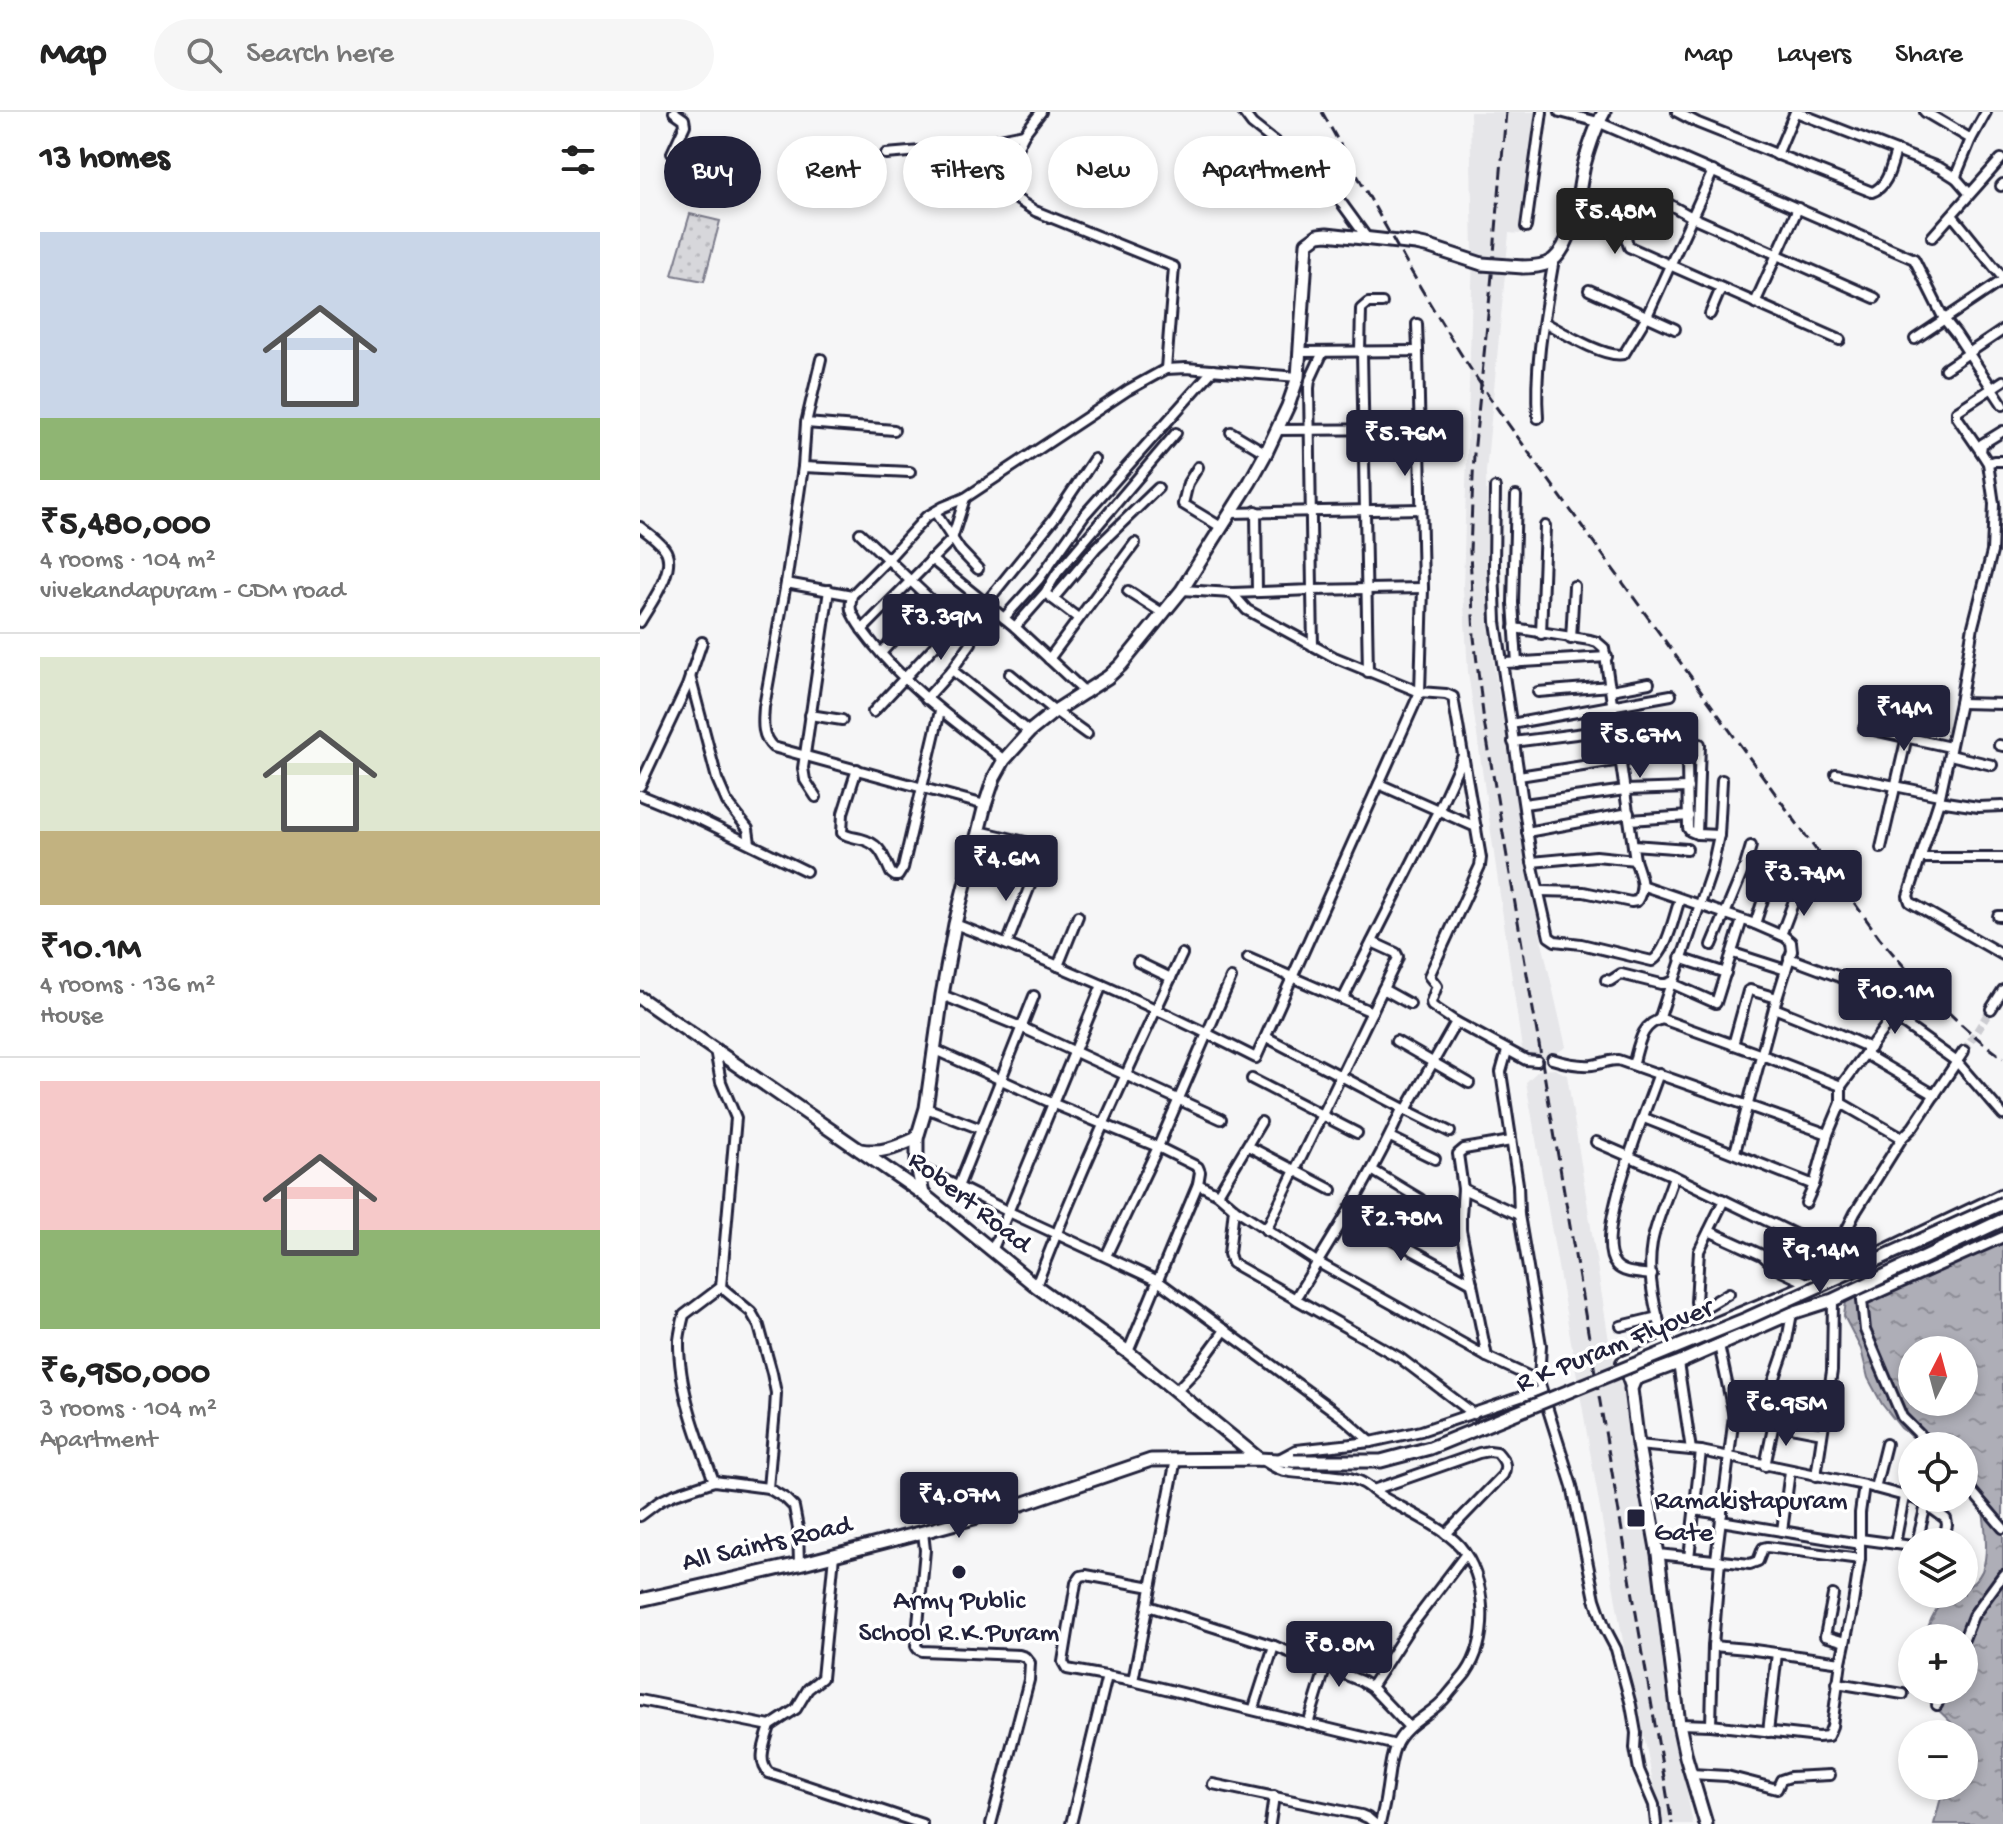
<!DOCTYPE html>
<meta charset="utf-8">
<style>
:root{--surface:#fff;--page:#f6f6f6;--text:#222;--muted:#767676;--line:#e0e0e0;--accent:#22223b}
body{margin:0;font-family:"Gochi Hand",sans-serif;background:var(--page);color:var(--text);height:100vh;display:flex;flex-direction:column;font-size:30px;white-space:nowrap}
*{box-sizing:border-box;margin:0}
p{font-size:26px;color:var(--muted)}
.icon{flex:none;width:44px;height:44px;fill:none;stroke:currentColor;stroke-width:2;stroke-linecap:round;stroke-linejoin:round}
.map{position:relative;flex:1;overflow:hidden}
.details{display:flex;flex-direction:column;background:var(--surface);width:640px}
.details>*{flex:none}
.guide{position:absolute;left:24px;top:24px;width:760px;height:72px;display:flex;gap:16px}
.needle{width:52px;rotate:6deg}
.tools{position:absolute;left:1258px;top:1224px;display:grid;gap:16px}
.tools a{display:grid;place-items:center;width:80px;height:80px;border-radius:50%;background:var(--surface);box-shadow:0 4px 12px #0003;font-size:40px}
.price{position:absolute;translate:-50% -68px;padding:0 18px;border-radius:8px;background:var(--accent);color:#fff;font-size:26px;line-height:52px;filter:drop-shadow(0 2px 4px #0008)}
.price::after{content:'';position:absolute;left:50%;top:48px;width:24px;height:18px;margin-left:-12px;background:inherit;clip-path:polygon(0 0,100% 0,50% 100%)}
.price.selected{background:#222;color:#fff}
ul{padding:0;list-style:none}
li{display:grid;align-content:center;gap:16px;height:424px;padding:0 40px}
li+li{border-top:2px solid var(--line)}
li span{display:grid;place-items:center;height:248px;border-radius:0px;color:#555}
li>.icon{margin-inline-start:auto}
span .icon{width:144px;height:144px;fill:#fffc;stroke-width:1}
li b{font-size:34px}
h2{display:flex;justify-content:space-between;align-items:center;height:96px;padding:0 40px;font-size:34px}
.chip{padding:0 28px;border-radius:36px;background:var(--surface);box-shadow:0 4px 12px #0003;font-size:28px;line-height:72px}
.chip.selected{background:var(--accent);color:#fff}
header{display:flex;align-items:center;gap:48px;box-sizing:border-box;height:112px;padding:0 40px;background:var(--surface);border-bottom:2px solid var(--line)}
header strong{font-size:38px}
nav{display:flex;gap:44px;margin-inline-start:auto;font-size:28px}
.search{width:560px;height:72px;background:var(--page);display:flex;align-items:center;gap:20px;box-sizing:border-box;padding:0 28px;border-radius:44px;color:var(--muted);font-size:30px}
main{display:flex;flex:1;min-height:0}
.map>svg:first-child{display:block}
.built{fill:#e6e6e9}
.park{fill:url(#park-dots);stroke:#7c7c8b;stroke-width:2}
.water{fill:url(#water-ripples);stroke:#767685;stroke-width:2;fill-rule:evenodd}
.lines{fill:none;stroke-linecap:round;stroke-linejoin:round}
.street-tunnel{stroke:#ccccd1;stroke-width:8;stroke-dasharray:8 4;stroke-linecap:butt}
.street-casing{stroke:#22223b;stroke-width:14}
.secondary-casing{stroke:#22223b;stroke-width:17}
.street{stroke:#fff;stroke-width:8}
.secondary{stroke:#fff;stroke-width:11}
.rail{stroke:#22223b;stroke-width:3;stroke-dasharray:12 6;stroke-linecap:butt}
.secondary-bridge-casing{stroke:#22223b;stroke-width:17;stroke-linecap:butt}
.secondary-bridge{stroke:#fff;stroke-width:11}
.poi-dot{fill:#22223b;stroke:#fff;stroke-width:3}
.labels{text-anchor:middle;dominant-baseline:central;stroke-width:7;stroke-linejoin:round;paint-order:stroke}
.street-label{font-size:28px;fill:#22223b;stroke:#fff}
.poi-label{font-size:28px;fill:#22223b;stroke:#fff;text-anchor:start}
</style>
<header>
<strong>Map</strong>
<div class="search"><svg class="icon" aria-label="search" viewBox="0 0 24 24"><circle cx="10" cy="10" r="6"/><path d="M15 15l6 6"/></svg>Search here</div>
<nav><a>Map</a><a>Layers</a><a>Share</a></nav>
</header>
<main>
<section class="details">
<h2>13 homes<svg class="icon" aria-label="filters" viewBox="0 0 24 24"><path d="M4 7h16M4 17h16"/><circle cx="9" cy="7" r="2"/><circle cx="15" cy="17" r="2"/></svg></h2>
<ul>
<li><span style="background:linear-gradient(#c9d6e8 75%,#8fb573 0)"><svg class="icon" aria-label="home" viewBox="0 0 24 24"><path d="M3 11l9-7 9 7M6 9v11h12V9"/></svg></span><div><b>₹5,480,000</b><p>4 rooms · 104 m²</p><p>vivekandapuram - CDM road</p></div></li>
<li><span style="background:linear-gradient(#dfe7d0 70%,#c2b280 0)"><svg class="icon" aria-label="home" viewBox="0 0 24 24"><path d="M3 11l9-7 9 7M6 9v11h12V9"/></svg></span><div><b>₹10.1M</b><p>4 rooms · 136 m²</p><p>House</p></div></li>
<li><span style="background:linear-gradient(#f6c9c9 60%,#8fb573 0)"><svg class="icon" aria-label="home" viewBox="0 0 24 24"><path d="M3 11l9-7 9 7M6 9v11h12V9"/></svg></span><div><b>₹6,950,000</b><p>3 rooms · 104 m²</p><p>Apartment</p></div></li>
</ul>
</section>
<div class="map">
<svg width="1363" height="1712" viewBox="0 0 1363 1712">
<defs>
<pattern id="park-dots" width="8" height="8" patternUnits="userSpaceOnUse" patternTransform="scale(2)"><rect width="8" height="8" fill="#d7d7db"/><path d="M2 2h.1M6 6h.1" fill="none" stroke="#b8b8bd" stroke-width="1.8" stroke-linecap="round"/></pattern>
<pattern id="water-ripples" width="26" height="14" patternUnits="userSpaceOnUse" patternTransform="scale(2)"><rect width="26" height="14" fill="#aeaeb7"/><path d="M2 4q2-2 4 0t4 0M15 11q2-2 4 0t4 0" fill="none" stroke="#8d8d96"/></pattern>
</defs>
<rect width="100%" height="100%" fill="#f6f6f7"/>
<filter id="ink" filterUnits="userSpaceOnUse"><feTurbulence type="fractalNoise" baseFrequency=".0125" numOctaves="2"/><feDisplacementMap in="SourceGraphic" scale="16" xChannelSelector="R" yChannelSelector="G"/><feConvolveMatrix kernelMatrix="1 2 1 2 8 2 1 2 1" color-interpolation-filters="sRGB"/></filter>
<g filter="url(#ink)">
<!-- built -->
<g class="built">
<path d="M830,0H905L908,18L896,26L880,122L869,121L846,360L848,475L854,555L901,826L926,935L912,944L898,946L883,944L828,560L823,476L833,141Z"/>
<path d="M915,957L927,963L970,1235L982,1276L1012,1431L1030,1589L1053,1712H1021L1005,1629L986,1547L886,970L899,958Z"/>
</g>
<!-- park -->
<path class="park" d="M50,102L80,109L64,169L32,163Z"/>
<!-- water -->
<path class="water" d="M1363,1111V1712H1294L1304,1674H1324V1622H1318L1319,1618L1286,1586L1285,1578H1324V1526H1285C1290,1505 1300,1482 1324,1482V1477C1331,1474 1339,1466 1342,1459C1350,1440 1345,1389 1333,1372C1331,1368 1327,1366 1324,1363V1334H1284L1261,1316L1242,1292L1228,1266L1221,1237L1204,1204L1207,1182ZM1272,1238H1324V1290H1272Z"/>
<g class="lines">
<!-- street-tunnel -->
<path class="street-tunnel" d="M1324,939L1351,897"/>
<defs>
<g id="street">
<path d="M603,0L612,12L687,71L727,126"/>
<path d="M920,0L958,10L1274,147L1304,207L1316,222L1363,293"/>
<path d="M1037,0L1058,11L1232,80C1248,75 1251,54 1256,39"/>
<path d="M1156,0L1300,56L1316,66"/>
<path d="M1285,0L1331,27"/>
<path d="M384,22L358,75L395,99L534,155L526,257"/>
<path d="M32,41L45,13L44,7L34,0"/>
<path d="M246,42L316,36L384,22L401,0"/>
<path d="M1137,43L1155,0"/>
<path d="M1361,74L1363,72"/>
<path d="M1329,81L1316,66L1317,61L1331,27L1346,0"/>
<path d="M1312,103L1363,166"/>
<path d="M886,115L902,0"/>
<path d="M1292,125L1361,47"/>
<path d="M949,178L1035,217"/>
<path d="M1115,191L1158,96"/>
<path d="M1070,202L1081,176"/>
<path d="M904,210C922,220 966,247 984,242L1007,204L1073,59"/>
<path d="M777,212L778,239"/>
<path d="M1275,227L1363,168"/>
<path d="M1200,228L989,135L986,126L1001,89L1004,86L1009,84L1016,85L1052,105L1235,186"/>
<path d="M720,239L721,197L728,191H742"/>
<path d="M722,239L728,560"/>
<path d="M181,247L166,311L163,355L146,471L124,595C123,610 121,624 133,635L345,693"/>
<path d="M1305,257L1363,218"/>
<path d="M898,306C894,253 905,200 914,147"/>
<path d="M166,311L254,318"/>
<path d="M636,318L779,317"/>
<path d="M1363,319L1342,332L1341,340L1348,351L1354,392L1352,440L1333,514L1320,591L1299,689L1268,784L1270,790L1363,843"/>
<path d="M591,320L626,341"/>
<path d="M1341,340L1317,305V299L1363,269"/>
<path d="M1348,351L1354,349H1363"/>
<path d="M163,355L270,360"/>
<path d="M558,355L548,371L543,392L581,415"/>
<path d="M855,376L854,455L856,510L892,750L909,825L915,829L941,832L1012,849C1027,840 1034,804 1040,787"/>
<path d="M876,384L873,491L877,551"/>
<path d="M616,399L617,480"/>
<path d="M295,400L320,438L338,457"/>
<path d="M590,401L781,397"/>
<path d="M0,415C8,421 18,428 24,436C39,455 10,492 0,510"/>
<path d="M220,421L332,527L331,531L312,558L286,587"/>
<path d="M291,447L375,515L446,581"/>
<path d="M146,471L212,483L247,448L286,405L303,395L325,386"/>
<path d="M542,478L592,481L672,478L669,276L670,268L683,240"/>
<path d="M488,479L524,502"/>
<path d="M592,481L607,498L694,545L780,580L806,582L813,585L841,746L840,754L789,864L797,874L791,890L792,894L816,910L766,998L626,925"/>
<path d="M212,483C211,489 209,495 212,501C217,512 226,523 233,532C271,579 318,611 364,648"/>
<path d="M409,484L438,506"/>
<path d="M413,487L456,436L518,376"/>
<path d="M346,491L415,405L454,347"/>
<path d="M364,506L399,467L445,402L573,258"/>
<path d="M375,515L405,481L417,461L536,321"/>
<path d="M874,516L950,528L957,530L964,536L995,748C1000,764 1006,774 997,789L991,790L944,780L899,779"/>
<path d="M222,518L312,427L325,386L488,278L526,257L546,256L658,265"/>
<path d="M901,522L905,414"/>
<path d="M931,527L934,474"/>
<path d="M673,534L672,478L783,476"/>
<path d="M241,541L290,488"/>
<path d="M409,547L495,431"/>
<path d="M866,551L967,545"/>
<path d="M312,558L389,620"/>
<path d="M370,562L415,599L447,622"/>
<path d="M50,564L77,667L87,690L108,717L110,731"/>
<path d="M971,578L1009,571"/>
<path d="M898,580L970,574"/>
<path d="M1320,591L1363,592"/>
<path d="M233,600L315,512"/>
<path d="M170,603L202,608"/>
<path d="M871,612L1031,583"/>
<path d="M1224,616L1310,635"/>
<path d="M978,622L1037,616"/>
<path d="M873,630L976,617"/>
<path d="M1359,633L1363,634"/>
<path d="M1310,643L1352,653"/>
<path d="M217,657L203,701L202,721C208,725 213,725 221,727C241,732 243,744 251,761L255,764H258L263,756L300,599"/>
<path d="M1196,662L1299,683"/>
<path d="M879,664L981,648L1044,645L1047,649L1048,716L1050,719L1057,722L1079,723"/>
<path d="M739,672L836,715"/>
<path d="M0,674L47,574L62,530"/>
<path d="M0,683L61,708L166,759"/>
<path d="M176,685L165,668L163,656L189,478"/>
<path d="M1299,689L1338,695L1363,694"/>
<path d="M884,692L985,678L1048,676"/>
<path d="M990,708L1049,704"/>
<path d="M339,719L385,730"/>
<path d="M887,720L989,701"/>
<path d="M1057,722L1060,632"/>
<path d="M993,733L1047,737"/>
<path d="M1241,736L1275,590"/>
<path d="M1282,746H1363"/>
<path d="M892,750L956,744L995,748"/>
<path d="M1004,774L1115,812L1145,825L1151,830L1152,839L1134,896L1095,1040"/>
<path d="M1358,804H1363"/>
<path d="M315,812C418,852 518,896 616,946L780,580L783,476L778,239L660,240"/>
<path d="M1115,812L1131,763"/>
<path d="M1141,823L1158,778"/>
<path d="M367,832L395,761"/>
<path d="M1072,833L1105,754L1111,734"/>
<path d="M1093,841L1146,858"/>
<path d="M608,846L732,900"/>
<path d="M1040,846L1086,861"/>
<path d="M1149,846L1208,868L1235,880L1246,891L1253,904L1317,950L1363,1003"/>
<path d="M498,850L531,866"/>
<path d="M418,854L438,804"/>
<path d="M966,868L970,869L981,862L1021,872H1026L1034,869L1071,760L1079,723L1082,668"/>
<path d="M743,877L770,892"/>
<path d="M302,883L381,915L581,1007"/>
<path d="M703,887L798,699L823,644"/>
<path d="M1134,896L1196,921L1230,936"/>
<path d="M1351,897L1363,878"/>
<path d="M1019,908L1031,871L1076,891L1102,808"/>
<path d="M816,910L886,948L897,949"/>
<path d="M756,929L829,971"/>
<path d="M1093,933L1108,879L1110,878L1137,886"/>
<path d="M293,937L414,992L518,1035L558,1055L560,1060L558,1072L488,1240"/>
<path d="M75,938L81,970L96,1006L81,1175L111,1200L119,1214L132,1261L136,1281L135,1298L128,1376"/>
<path d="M867,939L861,960L878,1072L879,1103L901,1233L899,1269L932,1374L955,1487L965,1516L976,1537L991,1593L996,1621L995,1636L999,1658L1014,1693L1016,1712"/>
<path d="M1225,942L1295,983"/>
<path d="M912,947C925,951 938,954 952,953C961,952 969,948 978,948L1188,1022L1201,991V974L1253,904"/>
<path d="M993,953C999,934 1000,912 1022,907L1122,943L1201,974"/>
<path d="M612,967L717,1021"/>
<path d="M1201,991L1262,1026"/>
<path d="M286,996L341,1017"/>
<path d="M766,998L810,1020"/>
<path d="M1004,1006L1174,1073"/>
<path d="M750,1025L795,1047"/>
<path d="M956,1030L1034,1064L1202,1145"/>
<path d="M608,1034L692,1078"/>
<path d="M277,1054L369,1100L518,1169L705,1307L731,1330"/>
<path d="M732,1058L780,1087"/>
<path d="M558,1072L578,1082L594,1096L677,1150L847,1245L899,1269"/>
<path d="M318,1075L394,884"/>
<path d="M823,1077L879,1103"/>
<path d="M578,1082L621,1010"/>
<path d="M1084,1088L1059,1139L1056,1190L1060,1196H1064L1089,1181"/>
<path d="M1166,1091L1174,1073L1188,1022"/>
<path d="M594,1096L589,1142L592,1151L760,1246L834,1302"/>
<path d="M787,1097L821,1118"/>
<path d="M707,1102L832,1171"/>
<path d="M626,1118L757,848L758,845L756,841L732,830"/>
<path d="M1069,1119L1122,1143L1139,1158L1167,1171"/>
<path d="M352,1139L462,873"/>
<path d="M466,1144L518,1035L591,866"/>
<path d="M1203,1147L1206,1119L1215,1101L1262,1026L1273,1015L1324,939"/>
<path d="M1012,1163C1000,1161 984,1162 976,1153C951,1128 1008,994 1019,961"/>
<path d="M396,1174C439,1061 491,951 542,842"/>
<path d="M655,1187C693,1125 733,1063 762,997"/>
<path d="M981,1214L1018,1205"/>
<path d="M1025,1232C1016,1201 1006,1164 1012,1131C1016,1109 1027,1086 1034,1064"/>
<path d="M847,1245L821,1118V1103L823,1077L818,1042L824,1037L871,1029"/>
<path d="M1038,1251L1051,1338"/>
<path d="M991,1277L981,1250L1205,1156L1363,1081"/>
<path d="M536,1279L555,1259L585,1218"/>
<path d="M1094,1304L1182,1321"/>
<path d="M1120,1309L1146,1234L1152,1201"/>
<path d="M998,1333L1061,1339L1224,1373L1272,1386"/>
<path d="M1291,1334L1262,1305L1225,1218L1222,1188L1363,1125"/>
<path d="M637,1348L656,1338L731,1330L781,1319L901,1278"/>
<path d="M624,1349C630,1353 638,1358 645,1359C667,1364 705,1360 723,1371C730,1375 736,1381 743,1385C765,1398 803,1415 820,1434C847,1466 850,1526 826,1561C820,1569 813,1576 807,1584C792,1603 765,1611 755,1635C749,1650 749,1666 746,1682C745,1692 742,1702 740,1712"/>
<path d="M1125,1354L1134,1311"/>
<path d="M1176,1364L1192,1259L1193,1188"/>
<path d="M74,1369C58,1327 38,1275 39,1228C40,1220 42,1211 44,1203L81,1175"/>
<path d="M1324,1370L1363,1416"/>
<path d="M1235,1376L1246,1332"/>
<path d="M733,1378L839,1341L849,1339L857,1340C864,1348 868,1353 863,1363L806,1422"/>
<path d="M1273,1386L1284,1391L1306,1407L1307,1413L1303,1430"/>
<path d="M1054,1398L1082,1402"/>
<path d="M0,1404L20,1389L35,1382L74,1369L128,1376L146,1387L154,1395L158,1416L159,1452"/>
<path d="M1081,1409L1220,1432"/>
<path d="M1142,1419L1150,1359"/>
<path d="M283,1420L285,1438L276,1534L278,1537L282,1539L379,1543L385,1545L390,1551L389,1568L351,1712"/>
<path d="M1220,1427L1272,1434"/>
<path d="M1277,1430L1286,1393"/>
<path d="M1255,1432L1272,1343"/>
<path d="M1018,1442L1110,1452L1118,1449L1123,1436L1127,1435L1220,1447"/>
<path d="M1049,1446L1061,1339"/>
<path d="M1076,1447L1094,1304L1079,1233"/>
<path d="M511,1475L446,1463L441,1464L436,1471L423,1550L427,1557L493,1569L756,1633"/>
<path d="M1193,1483L1185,1524L1205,1530"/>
<path d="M508,1494L634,1534L721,1569L731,1575L769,1615"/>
<path d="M1324,1527L1333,1504L1363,1463"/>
<path d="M1073,1534L1107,1537L1201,1550"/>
<path d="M493,1569L536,1347"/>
<path d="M1197,1571L1263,1582"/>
<path d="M731,1575L768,1518L825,1443"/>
<path d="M0,1588L130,1614L156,1597L168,1577L182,1566L194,1443"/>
<path d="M1297,1593L1303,1578"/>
<path d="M614,1596L634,1534"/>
<path d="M668,1612L686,1554"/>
<path d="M1039,1612L1071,1613L1178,1625L1188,1624L1192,1614L1201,1550L1212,1498L1220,1447V1401L1224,1373"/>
<path d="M1071,1613L1073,1534L1080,1448"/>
<path d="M130,1614C126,1629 116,1649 129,1661L282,1712"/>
<path d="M1128,1620L1137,1541"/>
<path d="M1051,1662L1087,1664L1137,1677L1141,1668L1150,1665L1190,1663"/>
<path d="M573,1672L721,1703L728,1706L735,1712"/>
<path d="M431,1712L467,1564"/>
<path d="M630,1712L634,1684"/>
</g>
<g id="secondary">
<path d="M883,155C892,155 905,154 913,148C935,130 938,79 944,53C949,35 955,16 964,0"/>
<path d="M0,886L283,1082L396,1174L488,1240L619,1347"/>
<path d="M220,1038C242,1042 257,1035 277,1026"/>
<path d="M283,1082L277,1054V1026L286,996L302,883L315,812L345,693L354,666L364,648L389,620L415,599L468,565L481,553L542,478L610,370L626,341L648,294L658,265L667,131L678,123L687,122L776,132L790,135L842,152"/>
<path d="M0,1488L159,1452L283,1420L370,1396L511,1348L619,1347L654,1349"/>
<path d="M1066,1712L1046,1645L1039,1612L1018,1442L998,1333L991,1277L995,1267L1038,1251L1152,1201L1193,1188L1363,1108"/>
</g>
</defs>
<!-- street casing -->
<use href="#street" class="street-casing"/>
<!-- secondary casing -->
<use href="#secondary" class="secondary-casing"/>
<!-- street -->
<use href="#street" class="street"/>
<!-- secondary -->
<use href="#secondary" class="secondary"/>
<!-- rail -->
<g class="rail">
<path d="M682,0C741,105 796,211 866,309L1239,825C1276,870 1315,911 1363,946"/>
<path d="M866,0L853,153L834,342L830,439L834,525L844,610L1032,1712"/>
</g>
<defs>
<g id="secondary-bridge">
<path d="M842,152L883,155"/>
<path d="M654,1349H741L790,1336L1108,1206L1363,1091"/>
</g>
</defs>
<!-- secondary-bridge casing -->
<use href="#secondary-bridge" class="secondary-bridge-casing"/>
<!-- secondary-bridge -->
<use href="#secondary-bridge" class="secondary-bridge"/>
</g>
</g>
<!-- markers -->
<g class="poi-dot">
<rect x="986" y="1396" width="20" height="20" rx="4"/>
<circle cx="319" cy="1460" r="8"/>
</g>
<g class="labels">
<!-- street labels -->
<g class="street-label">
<text transform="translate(329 1091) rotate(38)">Robert Road</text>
<text transform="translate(975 1235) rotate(-22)">R K Puram Flyover</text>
<text transform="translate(127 1433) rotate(-13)">All Saints Road</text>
</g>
<!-- poi labels -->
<g class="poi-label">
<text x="1014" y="1390">Ramakistapuram<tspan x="1014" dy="32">Gate</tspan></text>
<text x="319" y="1490" text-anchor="middle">Army Public<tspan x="319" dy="32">School R.K.Puram</tspan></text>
</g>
</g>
</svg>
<div class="tools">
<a><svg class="needle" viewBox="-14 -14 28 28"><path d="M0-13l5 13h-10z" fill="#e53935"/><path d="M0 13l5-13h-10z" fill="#767676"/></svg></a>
<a><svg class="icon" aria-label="locate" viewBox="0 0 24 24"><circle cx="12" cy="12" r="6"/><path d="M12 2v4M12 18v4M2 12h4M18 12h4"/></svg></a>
<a><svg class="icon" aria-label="layers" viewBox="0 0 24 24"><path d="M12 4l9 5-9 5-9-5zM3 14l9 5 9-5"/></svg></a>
<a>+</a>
<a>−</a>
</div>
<b class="price selected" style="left:975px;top:144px">₹5.48M</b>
<b class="price" style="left:765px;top:366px">₹5.76M</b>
<b class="price" style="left:301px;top:550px">₹3.39M</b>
<b class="price" style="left:1264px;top:641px">₹14M</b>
<b class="price" style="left:1000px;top:668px">₹5.67M</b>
<b class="price" style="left:366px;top:791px">₹4.6M</b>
<b class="price" style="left:1164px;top:806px">₹3.74M</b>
<b class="price" style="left:1255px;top:924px">₹10.1M</b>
<b class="price" style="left:761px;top:1151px">₹2.78M</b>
<b class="price" style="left:1180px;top:1183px">₹9.14M</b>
<b class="price" style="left:1146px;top:1336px">₹6.95M</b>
<b class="price" style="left:319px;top:1428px">₹4.07M</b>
<b class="price" style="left:699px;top:1577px">₹8.8M</b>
<div class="guide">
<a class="chip selected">Buy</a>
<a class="chip">Rent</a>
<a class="chip">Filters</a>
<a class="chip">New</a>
<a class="chip">Apartment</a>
</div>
</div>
</main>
